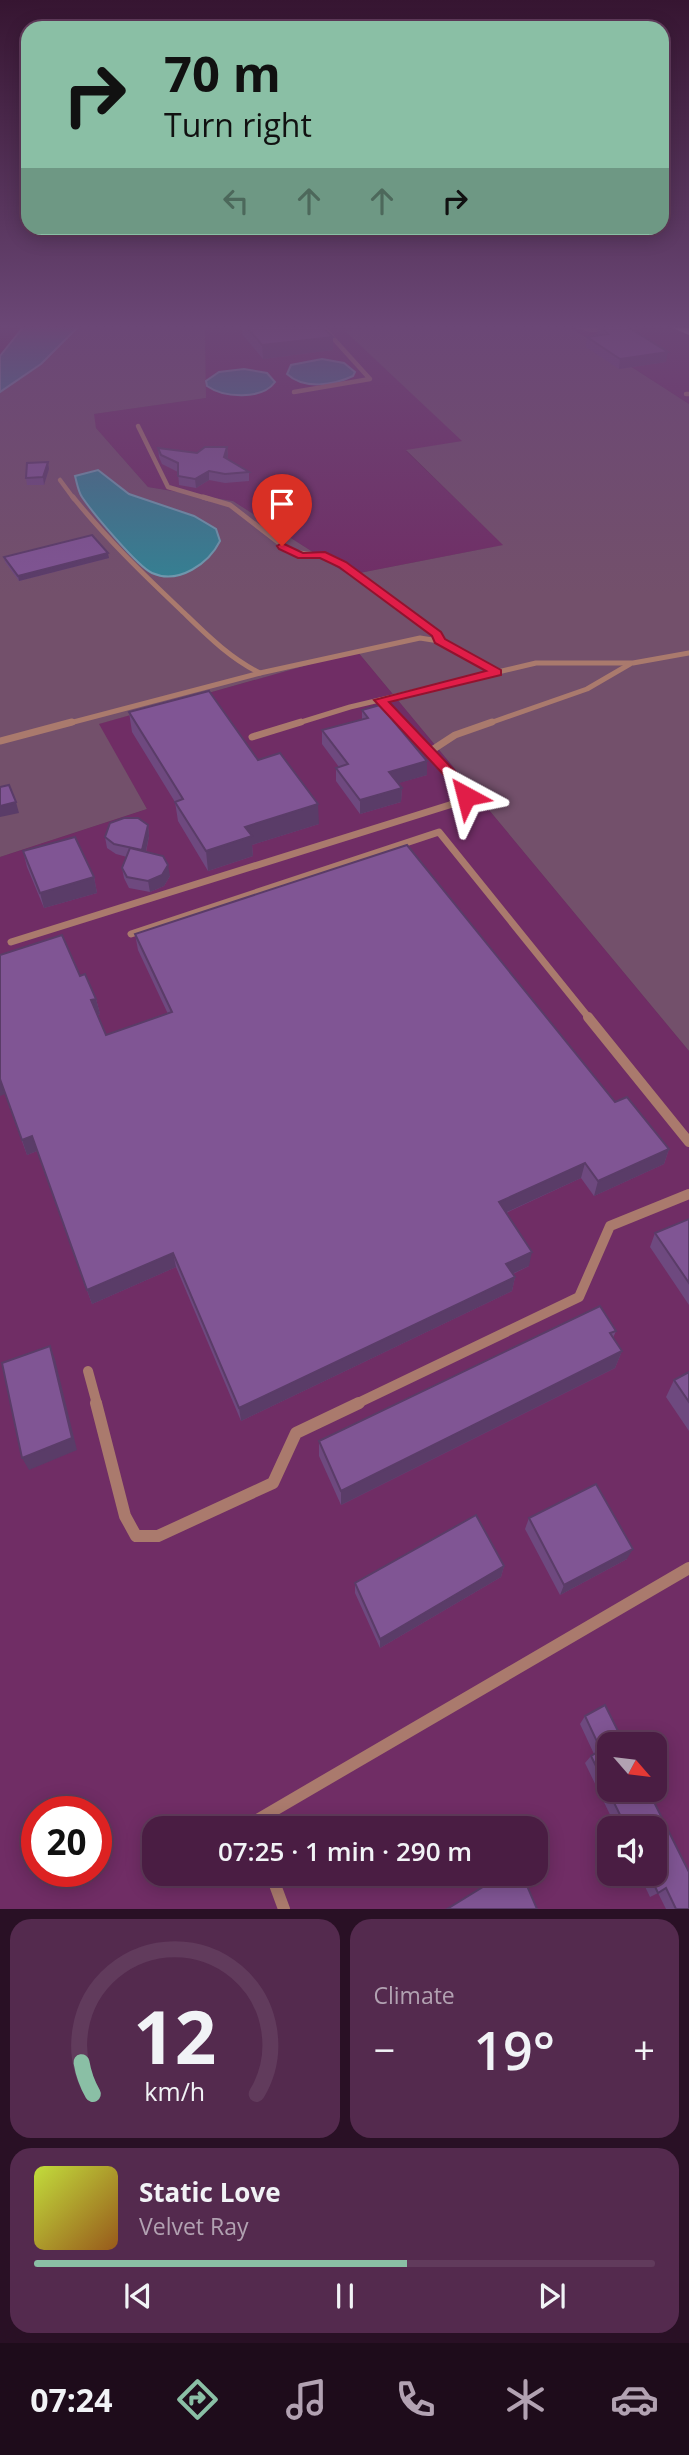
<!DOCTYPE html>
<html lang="en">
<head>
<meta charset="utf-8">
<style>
  body { margin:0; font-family:"Open Sans",sans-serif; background:#542a4e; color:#f1f3f6; height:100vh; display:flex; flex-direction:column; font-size:26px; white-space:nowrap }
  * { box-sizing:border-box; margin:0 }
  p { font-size:23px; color:#b2a2b2 }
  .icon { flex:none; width:38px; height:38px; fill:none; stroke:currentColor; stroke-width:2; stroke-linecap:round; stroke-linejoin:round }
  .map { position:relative; height:1909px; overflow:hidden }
  .panel { display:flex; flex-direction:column; gap:10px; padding:10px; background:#291025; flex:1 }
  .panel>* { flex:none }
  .guide { position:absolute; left:21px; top:21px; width:648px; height:214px; border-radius:21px; box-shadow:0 4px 18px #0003,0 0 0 2px #613b5c; background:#8abfa5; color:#111; overflow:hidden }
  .needle { width:46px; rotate:118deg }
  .controls { position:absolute; left:597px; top:1732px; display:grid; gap:14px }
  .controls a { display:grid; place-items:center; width:70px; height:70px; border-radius:14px; background:#4a1d43; box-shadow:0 4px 18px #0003,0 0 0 2px #613b5c; font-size:35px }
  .speed { position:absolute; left:21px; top:1796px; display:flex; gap:14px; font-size:35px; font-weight:700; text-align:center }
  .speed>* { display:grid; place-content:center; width:91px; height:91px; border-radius:50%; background:#4a1d43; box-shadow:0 4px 18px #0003,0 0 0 2px #613b5c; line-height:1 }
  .speed .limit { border:10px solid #d22; background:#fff; color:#111 }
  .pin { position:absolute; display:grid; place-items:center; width:60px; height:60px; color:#fff; margin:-72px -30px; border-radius:50% 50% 50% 0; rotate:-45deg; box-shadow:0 0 7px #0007 }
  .pin .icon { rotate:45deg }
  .me { position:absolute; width:77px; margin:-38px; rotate:322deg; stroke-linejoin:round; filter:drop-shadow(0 0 5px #0008) }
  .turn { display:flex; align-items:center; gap:24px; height:147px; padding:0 28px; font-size:32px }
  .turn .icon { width:91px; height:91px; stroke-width:2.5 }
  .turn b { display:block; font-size:49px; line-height:60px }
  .lanes { display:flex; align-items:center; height:66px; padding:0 28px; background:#0003; justify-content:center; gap:35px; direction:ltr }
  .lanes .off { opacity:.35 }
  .big { font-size:52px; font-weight:600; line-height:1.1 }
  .panel .card { flex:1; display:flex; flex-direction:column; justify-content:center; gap:10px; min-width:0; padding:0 24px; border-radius:21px; background:#542a4e }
  .panel .dial { align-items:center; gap:0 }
  .dial svg { height:182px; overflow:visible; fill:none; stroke:#613b5c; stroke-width:7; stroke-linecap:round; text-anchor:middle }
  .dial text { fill:#f1f3f6; stroke:none }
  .song { display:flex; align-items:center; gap:21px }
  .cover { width:84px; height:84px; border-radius:10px; background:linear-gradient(135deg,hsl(70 70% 55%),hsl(30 70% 35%)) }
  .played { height:7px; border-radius:4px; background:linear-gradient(90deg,#8abfa5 60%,#613b5c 60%) }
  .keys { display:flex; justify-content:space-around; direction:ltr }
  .heat { display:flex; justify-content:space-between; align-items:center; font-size:38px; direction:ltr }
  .panel .tiles { flex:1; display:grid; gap:10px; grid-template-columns:1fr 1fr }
  .card:last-child { grid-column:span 2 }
  .trip { position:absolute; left:142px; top:1816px; width:406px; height:70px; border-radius:21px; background:#4a1d43; box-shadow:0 4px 18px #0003,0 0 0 2px #613b5c; font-weight:600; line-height:70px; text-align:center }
  .tabs { display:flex; height:112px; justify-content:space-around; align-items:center; background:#1e0c1b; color:#b2a2b2 }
  .tabs .icon { width:49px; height:49px }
  .tabs .current { color:#8abfa5 }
  .tabs b { font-size:32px; color:#f1f3f6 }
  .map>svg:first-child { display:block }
  .built { fill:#702d65; fill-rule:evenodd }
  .green { fill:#73506b }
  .water { fill:#328394; stroke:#6f9db1; stroke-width:2 }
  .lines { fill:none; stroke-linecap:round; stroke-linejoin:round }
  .lane-far4 { stroke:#aa7a6d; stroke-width:4.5 }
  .lane-far3 { stroke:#aa7a6d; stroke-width:5 }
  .lane-far2 { stroke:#aa7a6d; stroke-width:7 }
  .lane-far1 { stroke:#aa7a6d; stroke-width:10 }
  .lane { stroke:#aa7a6d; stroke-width:12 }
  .highway { fill:#f7dfd8; fill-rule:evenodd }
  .wall { fill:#6e497f }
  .shaded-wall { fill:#5a3c68 }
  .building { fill:#805594; stroke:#5a3c68; stroke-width:2 }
  .route { fill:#e11d48; stroke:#92132f; stroke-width:2 }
</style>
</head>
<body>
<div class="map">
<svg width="689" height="1909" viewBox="0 0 689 1909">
  <rect width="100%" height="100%" fill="#632759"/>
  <g class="built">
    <path d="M205 326H384L346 331 463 441 406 451 504 545 349 575 233 501 148 487 96 428 93 414 206 398Z"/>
    <path d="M569 326H689V404Z"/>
    <path d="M357 651 689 1051V1909H0V857L147 809 98 724ZM609 1745H654V1790H609ZM37 1811H96V1871H37ZM154 1829H536V1874H154ZM609 1829H654V1874H609Z"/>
  </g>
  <path class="green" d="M79 326H205L206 398 94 414 96 428 148 487 233 501 349 575 503 545 406 450 462 441 345 331 384 326H568L689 404V1051L357 651 99 724 147 809 0 857V392L41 364Z"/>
  <g class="water">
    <path d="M24 326H79L41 364 0 392V356Z"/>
    <path d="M322 359 344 363 355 372 353 376C334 385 304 390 287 374L291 365Z"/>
    <path d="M244 369 267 373 275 382C262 400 224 398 207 386L206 381 219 372Z"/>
    <path d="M98 470 129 494 194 516 216 529 220 541C209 563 179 585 152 573 137 566 92 512 82 497 78 491 77 483 75 476Z"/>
  </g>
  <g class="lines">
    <g class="lane-far4">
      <path d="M577 326 592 330 639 326"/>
      <path d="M294 392 370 379 322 326"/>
      <path d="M686 394H689"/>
      <path d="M138 426 168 487 209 499"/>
      <path d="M60 480 74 499"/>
    </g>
    <g class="lane-far3">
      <path d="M73 497C106 538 143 574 181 610 205 633 229 658 260 673"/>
      <path d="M203 497 230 505 291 552 324 556 342 564 437 635 439 641"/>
      <path d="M380 700 402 724"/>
      <path d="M66 724 260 673 420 638 439 641 496 672"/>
      <path d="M295 724 350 707 536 663H633L689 653"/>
      <path d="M487 724 587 689 630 664"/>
    </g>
    <g class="lane-far2">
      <path d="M252 737 301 722"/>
      <path d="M0 741 72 722"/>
      <path d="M429 752 455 735 492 722"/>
      <path d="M131 934 439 832 589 1018"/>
      <path d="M11 942 459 802 465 796 463 788 401 722"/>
    </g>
    <g class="lane-far1">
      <path d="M588 1017 689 1142"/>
      <path d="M88 1371 97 1404"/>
      <path d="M356 1404 579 1297 610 1226 689 1194"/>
    </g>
    <g class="lane">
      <path d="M96 1403 125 1516 136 1536H158L273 1483 296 1433 359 1403"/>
      <path d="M254 1829 252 1823 689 1568"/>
      <path d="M271 1874 284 1909"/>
    </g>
    <path class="highway" d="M671 326 689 328V335L673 328Z"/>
  </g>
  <g class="wall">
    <path d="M215 326H246L333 350 263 359 242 334V329L215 328Z"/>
    <path d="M598 326H626L666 362 619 369 586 347 587 337 598 336 597 334Z"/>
    <path d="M227 447 228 456 227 459 249 472V481L225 483 209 480 196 488 179 485 178 472 162 464 159 457 158 448 197 453Z"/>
    <path d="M48 462 49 469 44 485H27L26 478Z"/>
    <path d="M4 557 109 558 19 581 5 562Z"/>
    <path d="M362 710 427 761V775L398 783 402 788 401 802 360 814 336 781V768L339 767 322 744V730L362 719Z"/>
    <path d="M129 712 258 760 319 824 252 845 253 856 208 871 178 821 175 802 132 732Z"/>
    <path d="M148 825 149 836 146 852 170 876 164 886 150 892 129 888 124 878 122 868 127 857 116 854 107 848 105 837Z"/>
    <path d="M23 851 94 877 97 893 44 908 27 867Z"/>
    <path d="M135 934 615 1102 669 1149 664 1164 594 1196 581 1178 506 1213 529 1266 513 1274 515 1277 512 1291 241 1421 176 1267 92 1304 37 1151 27 1155 5 1094 80 976 96 999 100 1014 98 1015 106 1035 168 1014 138 950Z"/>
    <path d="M689 1219V1305L650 1247 655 1233Z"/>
    <path d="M616 1331 613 1338 622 1351 615 1368 341 1505 319 1456V1441Z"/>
    <path d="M689 1372V1431L666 1397 674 1380Z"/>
    <path d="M529 1518 627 1559 560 1595 525 1529Z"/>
    <path d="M504 1566 501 1577 380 1648 355 1593V1583Z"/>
    <path d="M605 1705 625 1745H609V1790H648L689 1872V1909H666L658 1893 650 1897 639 1874H654V1829H617L585 1763 591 1756 594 1754 580 1724 585 1716Z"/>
  </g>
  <g class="shaded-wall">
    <path d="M333 337V350L263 359 262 345Z"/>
    <path d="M668 352 666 362 619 369 620 359Z"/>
    <path d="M227 447 228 456 225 466 224 457Z"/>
    <path d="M48 462 49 469 44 485 43 477Z"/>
    <path d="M209 471V480L196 488 195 479Z"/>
    <path d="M108 553 109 558 19 581 18 576Z"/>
    <path d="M427 761V775L389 786V772Z"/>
    <path d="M402 788 401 802 360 814V800Z"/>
    <path d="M16 802 19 813 0 817V806Z"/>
    <path d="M318 804 319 824 252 845 253 856 208 871 206 851 245 827Z"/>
    <path d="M148 825 149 836 144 860 142 850Z"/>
    <path d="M168 865 170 876 164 886 150 892 148 881Z"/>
    <path d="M94 877 97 893 44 908 40 893Z"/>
    <path d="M96 999 100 1014 95 1016 91 1000Z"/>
    <path d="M0 1079 5 1094 0 1096Z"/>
    <path d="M32 1136 37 1151 27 1155 22 1140Z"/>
    <path d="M669 1149 664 1164 594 1196 598 1181Z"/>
    <path d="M585 1163 581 1178 496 1217 499 1202Z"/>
    <path d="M532 1252 529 1266 503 1278 506 1264Z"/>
    <path d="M173 1253 176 1267 92 1304 87 1290Z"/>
    <path d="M515 1277 512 1291 241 1421 239 1408Z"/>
    <path d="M50 1346 55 1359 77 1450 29 1470 22 1458Z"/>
    <path d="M622 1351 615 1368 341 1505V1491Z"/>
    <path d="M633 1549 627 1559 560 1595 564 1585Z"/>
    <path d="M504 1566 501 1577 380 1648V1639Z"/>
  </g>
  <g class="building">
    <path d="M246 326H321L333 337 262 345Z"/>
    <path d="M600 326H626L668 352 620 359 587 337 608 334Z"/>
    <path d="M205 447H227L224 457 249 472 225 474 209 471 195 479 178 476V463L161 455 158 448 197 453Z"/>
    <path d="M48 462 43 477 26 478 27 463Z"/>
    <path d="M92 535 108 553 18 576 4 557Z"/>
    <path d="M209 691 258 760 280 753 318 804 245 827 252 836 206 851 175 802 183 799 129 712Z"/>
    <path d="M380 705 427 761 389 772 402 788 360 800 336 768 348 764 322 730 368 718 362 710Z"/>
    <path d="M9 785 16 802 0 806V787Z"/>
    <path d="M124 818H138L148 825 142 850 114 844 105 837 110 823Z"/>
    <path d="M75 837 94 877 40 893 23 851Z"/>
    <path d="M407 845 615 1102 627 1097 669 1149 598 1181 585 1163 499 1202 532 1252 506 1264 515 1277 239 1408 173 1253 87 1290 32 1136 22 1140 0 1079V955L62 935 80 976 85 974 96 999 91 1000 106 1035 172 1012 135 934Z"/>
    <path d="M130 848 163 856 168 865 162 875 148 881 127 877 122 868Z"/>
    <path d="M689 1219V1283L655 1233Z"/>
    <path d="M600 1306 616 1331 610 1333 622 1351 341 1491 319 1441Z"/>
    <path d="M50 1346 72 1438 22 1458 2 1363Z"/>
    <path d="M689 1372V1402L674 1380Z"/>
    <path d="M596 1484 633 1549 564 1585 529 1518Z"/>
    <path d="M476 1515 504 1566 380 1639 355 1583Z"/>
    <path d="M605 1705 625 1745H609V1790H648L689 1872V1909H676L666 1888 658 1893 649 1874H654V1829H627L591 1756 601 1750 585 1716Z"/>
    <path d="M504 1874H522L537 1909H447Z"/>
  </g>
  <linearGradient id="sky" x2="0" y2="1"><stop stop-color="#361531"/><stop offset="0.55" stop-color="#6b4776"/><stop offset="1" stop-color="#6b4776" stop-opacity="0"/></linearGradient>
  <rect width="689" height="594" fill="url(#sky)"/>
  <path class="route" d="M282 543 303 553 325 552 346 562 441 632 445 639 501 670V675L389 702 468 785 472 796 470 799H461L457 789 374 700 486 671 435 643 432 636 339 567 320 558H298L279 549 277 546Z"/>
</svg>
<div class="controls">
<a><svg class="needle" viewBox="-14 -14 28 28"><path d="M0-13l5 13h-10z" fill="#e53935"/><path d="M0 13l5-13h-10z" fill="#b2a2b2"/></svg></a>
<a><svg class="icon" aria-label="sound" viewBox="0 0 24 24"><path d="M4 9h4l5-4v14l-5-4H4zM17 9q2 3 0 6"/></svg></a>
</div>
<div class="speed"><div class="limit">20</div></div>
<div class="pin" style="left:282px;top:546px;background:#d93025"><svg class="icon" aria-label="arrive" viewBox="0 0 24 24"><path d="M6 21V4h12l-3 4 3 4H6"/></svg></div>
<svg class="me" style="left:466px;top:796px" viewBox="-20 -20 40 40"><path d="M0-17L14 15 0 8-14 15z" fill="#e11d48" stroke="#fff" stroke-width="4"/></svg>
<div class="trip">07:25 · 1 min · 290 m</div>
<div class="guide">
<div class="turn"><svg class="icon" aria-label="right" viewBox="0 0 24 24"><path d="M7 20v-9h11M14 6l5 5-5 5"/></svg><div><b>70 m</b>Turn right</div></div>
<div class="lanes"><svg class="icon off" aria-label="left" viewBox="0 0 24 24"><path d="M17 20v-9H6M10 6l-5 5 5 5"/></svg><svg class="icon off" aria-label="ahead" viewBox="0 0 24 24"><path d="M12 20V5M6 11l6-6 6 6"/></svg><svg class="icon off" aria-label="ahead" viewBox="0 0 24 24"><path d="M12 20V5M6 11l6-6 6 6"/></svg><svg class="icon" aria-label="right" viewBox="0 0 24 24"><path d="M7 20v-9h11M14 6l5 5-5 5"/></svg></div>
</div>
</div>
<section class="panel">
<div class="tiles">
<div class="card dial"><svg viewBox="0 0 100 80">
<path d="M14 69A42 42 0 1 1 86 69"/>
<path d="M14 69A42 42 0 0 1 9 55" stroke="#8abfa5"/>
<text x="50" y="56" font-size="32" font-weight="700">12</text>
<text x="50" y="72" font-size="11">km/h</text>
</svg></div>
<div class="card"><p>Climate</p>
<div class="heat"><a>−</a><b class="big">19°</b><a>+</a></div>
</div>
<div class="card">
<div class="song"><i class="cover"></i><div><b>Static Love</b><p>Velvet Ray</p></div></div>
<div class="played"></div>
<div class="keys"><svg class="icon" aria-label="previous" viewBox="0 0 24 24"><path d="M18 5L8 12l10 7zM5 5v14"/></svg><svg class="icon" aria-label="pause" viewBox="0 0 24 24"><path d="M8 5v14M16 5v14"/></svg><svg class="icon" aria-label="next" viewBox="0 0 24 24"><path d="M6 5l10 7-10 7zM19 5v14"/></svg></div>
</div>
</div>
</section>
<nav class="tabs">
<b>07:24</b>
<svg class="icon current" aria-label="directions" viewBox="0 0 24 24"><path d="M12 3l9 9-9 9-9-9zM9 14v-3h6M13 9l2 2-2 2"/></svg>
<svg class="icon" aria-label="music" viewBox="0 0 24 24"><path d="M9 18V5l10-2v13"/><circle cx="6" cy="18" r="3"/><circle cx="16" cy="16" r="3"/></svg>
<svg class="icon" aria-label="phone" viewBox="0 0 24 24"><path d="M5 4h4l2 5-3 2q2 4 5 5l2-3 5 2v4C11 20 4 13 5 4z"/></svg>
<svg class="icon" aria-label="climate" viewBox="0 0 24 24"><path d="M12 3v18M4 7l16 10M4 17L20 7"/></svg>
<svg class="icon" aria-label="car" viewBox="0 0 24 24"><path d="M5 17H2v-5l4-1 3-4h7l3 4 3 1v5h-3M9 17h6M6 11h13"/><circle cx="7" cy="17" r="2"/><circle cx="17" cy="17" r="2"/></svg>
</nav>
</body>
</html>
